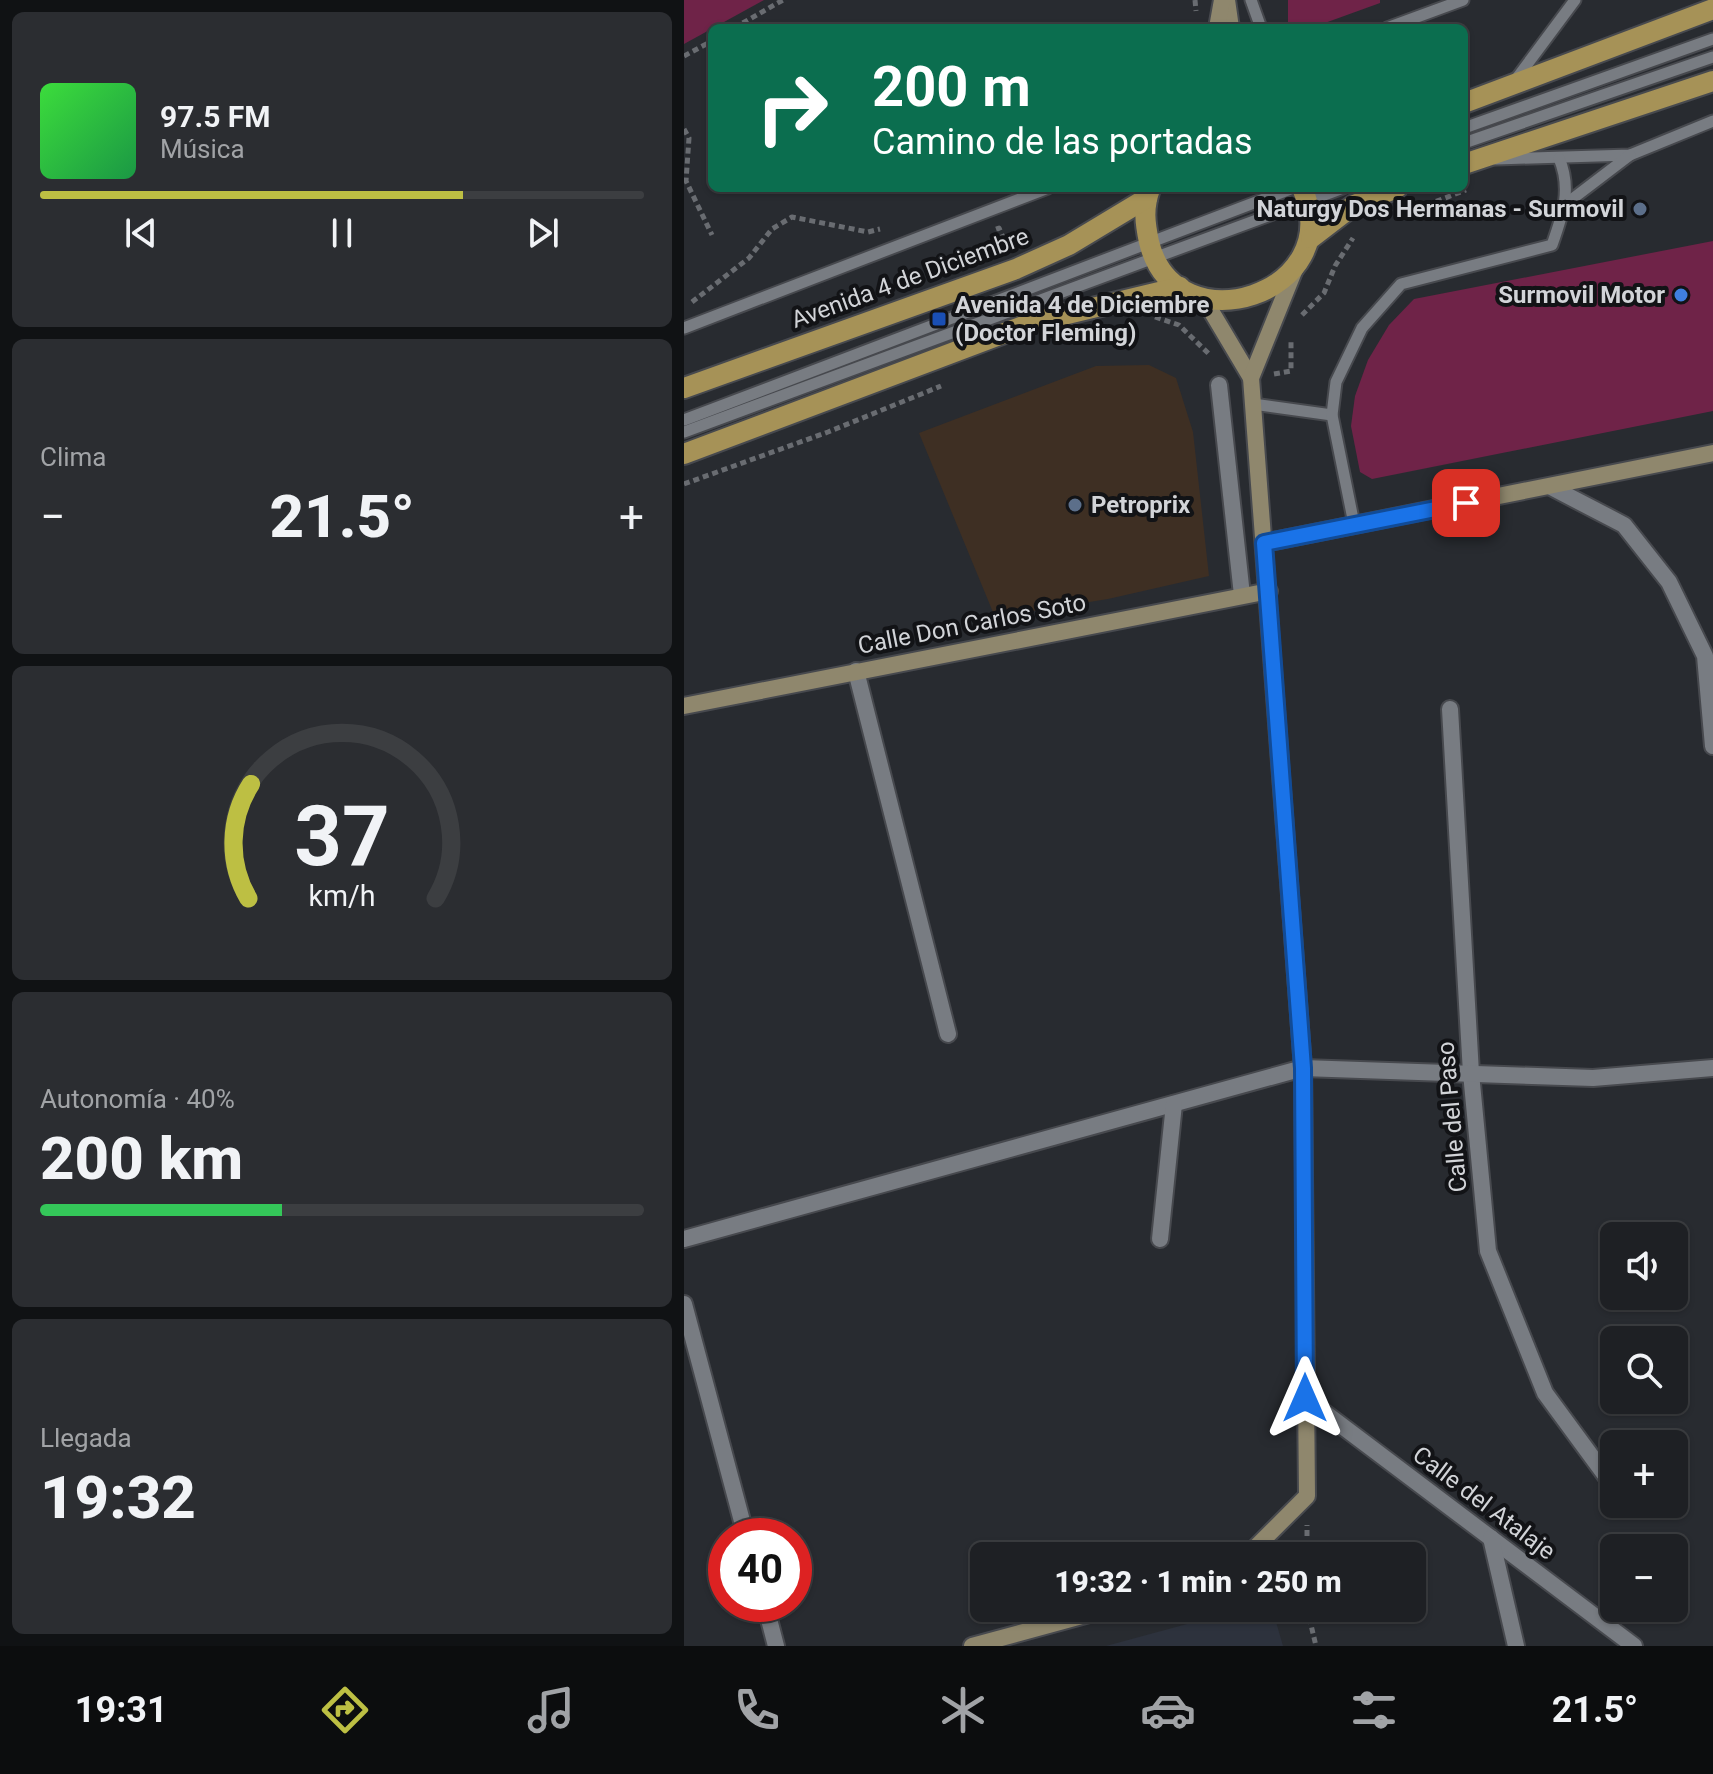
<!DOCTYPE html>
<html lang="es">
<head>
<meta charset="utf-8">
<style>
  body { margin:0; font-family:Roboto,sans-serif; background:#2b2d31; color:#f1f3f6; height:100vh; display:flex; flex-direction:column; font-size:30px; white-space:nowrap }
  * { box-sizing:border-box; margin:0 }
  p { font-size:26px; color:#a1a3a6 }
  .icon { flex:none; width:44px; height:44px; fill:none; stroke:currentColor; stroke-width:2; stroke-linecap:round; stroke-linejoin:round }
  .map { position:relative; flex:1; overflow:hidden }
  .sheet { display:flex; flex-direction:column; gap:12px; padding:12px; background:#101214; width:684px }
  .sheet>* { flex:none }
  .guide { position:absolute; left:24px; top:24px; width:760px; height:168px; border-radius:12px; box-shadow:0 2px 6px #0004,0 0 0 2px #3c3e41; background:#0b6e4f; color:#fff; overflow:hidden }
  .buttons { position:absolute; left:916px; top:1222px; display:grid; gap:16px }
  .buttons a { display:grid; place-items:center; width:88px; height:88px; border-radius:12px; background:#1e2024; box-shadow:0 2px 6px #0004,0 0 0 2px #3c3e41; font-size:40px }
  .speed { position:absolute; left:24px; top:1518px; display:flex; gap:16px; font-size:40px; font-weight:700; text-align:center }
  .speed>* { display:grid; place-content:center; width:104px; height:104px; border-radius:50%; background:#1e2024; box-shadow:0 2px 6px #0004,0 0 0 2px #3c3e41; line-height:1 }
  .speed .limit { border:12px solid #d22; background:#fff; color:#111 }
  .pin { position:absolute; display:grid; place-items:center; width:68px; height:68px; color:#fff; margin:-34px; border-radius:16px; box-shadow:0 4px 12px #0006 }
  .me { position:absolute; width:88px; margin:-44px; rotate:0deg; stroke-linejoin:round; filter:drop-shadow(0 0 6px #0008) }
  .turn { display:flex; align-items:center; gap:28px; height:168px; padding:0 32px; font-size:36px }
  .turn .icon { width:104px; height:104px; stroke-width:2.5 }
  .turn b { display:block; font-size:56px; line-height:68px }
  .big { font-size:60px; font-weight:800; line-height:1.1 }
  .sheet .card { flex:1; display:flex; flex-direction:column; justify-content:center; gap:12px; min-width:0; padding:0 28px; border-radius:12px; background:#2b2d31 }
  .sheet .dial { align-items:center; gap:0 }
  .dial svg { height:208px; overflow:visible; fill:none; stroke:#3c3e41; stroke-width:7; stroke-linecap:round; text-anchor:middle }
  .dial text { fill:#f1f3f6; stroke:none }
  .song { display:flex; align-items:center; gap:24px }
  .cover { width:96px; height:96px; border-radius:12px; background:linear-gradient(135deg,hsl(120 70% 55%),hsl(140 70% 35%)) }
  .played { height:8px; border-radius:4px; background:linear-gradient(90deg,#bdbf43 70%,#3c3e41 70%) }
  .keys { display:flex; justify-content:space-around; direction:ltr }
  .heat { display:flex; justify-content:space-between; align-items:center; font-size:44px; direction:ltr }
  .charge { height:12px; border-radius:6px; background:linear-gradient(90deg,#34c759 40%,#3c3e41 0) }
  .trip { position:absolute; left:286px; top:1542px; width:456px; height:80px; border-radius:12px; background:#1e2024; box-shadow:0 2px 6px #0004,0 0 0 2px #3c3e41; font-weight:800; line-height:80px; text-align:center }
  .tabs { display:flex; height:128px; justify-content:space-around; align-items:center; background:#0c0d0e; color:#a1a3a6 }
  .tabs .icon { width:56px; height:56px }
  .tabs .active { color:#bdbf43 }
  .tabs b { font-size:36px; color:#f1f3f6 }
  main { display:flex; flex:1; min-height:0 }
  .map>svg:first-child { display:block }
  .commercial { fill:#3e2f23 }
  .built { fill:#2d323d }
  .building { fill:#6f2348 }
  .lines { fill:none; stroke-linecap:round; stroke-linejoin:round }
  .lane-casing { stroke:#47494e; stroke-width:15 }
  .street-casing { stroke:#47494e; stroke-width:20 }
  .secondary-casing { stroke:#47494e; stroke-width:20 }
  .primary-casing { stroke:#47494e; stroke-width:24 }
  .path { stroke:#696c71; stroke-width:5; stroke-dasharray:6 4; stroke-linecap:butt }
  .lane { stroke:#787c82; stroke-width:11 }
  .street { stroke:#787c82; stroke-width:16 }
  .secondary { stroke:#8f876d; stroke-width:16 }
  .primary { stroke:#a69257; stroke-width:20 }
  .route-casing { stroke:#114b97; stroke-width:20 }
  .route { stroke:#1a73e8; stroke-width:14 }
  .service-dot { fill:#5c6f8a; stroke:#121316; stroke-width:3 }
  .shop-dot { fill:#3f7fe0; stroke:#121316; stroke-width:3 }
  .transit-dot { fill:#1a4fb4; stroke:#121316; stroke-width:3 }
  .labels { text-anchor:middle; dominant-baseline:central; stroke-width:8; stroke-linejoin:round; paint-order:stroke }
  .poi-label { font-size:24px; font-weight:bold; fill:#d2d4d8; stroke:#121316; text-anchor:end }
  .street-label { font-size:24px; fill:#d2d4d8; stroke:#121316 }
</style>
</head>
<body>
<main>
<section class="sheet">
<div class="card">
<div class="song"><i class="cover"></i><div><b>97.5 FM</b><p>Música</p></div></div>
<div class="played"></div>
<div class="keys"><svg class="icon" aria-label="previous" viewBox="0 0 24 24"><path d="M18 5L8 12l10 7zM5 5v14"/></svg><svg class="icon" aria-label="pause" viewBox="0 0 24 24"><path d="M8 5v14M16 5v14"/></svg><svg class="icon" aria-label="next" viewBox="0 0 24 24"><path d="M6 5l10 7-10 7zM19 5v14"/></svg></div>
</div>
<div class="card"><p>Clima</p>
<div class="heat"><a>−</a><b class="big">21.5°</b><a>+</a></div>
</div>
<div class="card dial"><svg viewBox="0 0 100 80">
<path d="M14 69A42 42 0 1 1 86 69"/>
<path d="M14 69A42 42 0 0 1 15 25" stroke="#bdbf43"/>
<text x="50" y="56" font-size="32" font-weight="700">37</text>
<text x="50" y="72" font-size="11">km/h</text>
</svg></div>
<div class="card"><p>Autonomía · 40%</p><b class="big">200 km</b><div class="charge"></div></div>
<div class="card"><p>Llegada</p><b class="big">19:32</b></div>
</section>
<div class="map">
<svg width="1029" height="1646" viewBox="0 0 1029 1646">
  <rect width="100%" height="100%" fill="#282b30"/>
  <path class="commercial" d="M465 365 492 378 509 432 525 576 424 599 311 617 235 433 412 366Z"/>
  <path class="built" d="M562 1608H588L599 1646H422Z"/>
  <g class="building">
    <path d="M0 0H80L0 44Z"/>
    <path d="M604 0H696V3L627 28H604Z"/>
    <path d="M1029 241V411L688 479 676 472 667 426 671 396 684 360 705 325 730 299Z"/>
  </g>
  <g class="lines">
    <defs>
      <g id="lane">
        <path d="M567 0 577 28"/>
        <path d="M703 28 779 0"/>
        <path d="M830 82 891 0"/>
        <path d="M780 128 1029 39"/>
        <path d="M780 143 1029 57"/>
        <path d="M812 159 946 155 1029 121"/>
        <path d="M883 203 946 155"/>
        <path d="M0 328 364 188"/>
        <path d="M569 404 648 415"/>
        <path d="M0 420 609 188"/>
        <path d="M0 432 659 188"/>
        <path d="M670 524 648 415 652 382 678 328 717 284 868 245C879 214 888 189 875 158"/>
      </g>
      <g id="street">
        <path d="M535 385 558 595"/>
        <path d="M867 487 940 525 985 582 1021 656 1029 746"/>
        <path d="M172 671 264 1034"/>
        <path d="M766 709 787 1073 804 1251 861 1393 930 1487"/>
        <path d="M0 1239 619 1068 909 1078 1029 1068"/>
        <path d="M476 1239 490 1104"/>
        <path d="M0 1304 62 1536"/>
        <path d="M621 1398 950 1646"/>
        <path d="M807 1538 832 1646"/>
        <path d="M81 1604 92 1646"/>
      </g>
      <g id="secondary">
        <path d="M543 0 547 28"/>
        <path d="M533 28 538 0"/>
        <path d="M520 299 567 378 619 1068 623 1496 563 1556"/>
        <path d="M567 378 611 269"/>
        <path d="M580 543 1029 453"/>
        <path d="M0 706 585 591"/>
        <path d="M288 1646 427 1608"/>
      </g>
      <g id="primary">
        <path d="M780 103 1029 9"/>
        <path d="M780 164 1029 81"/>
        <path d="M466 189C459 208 461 223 465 242 491 350 666 293 618 188"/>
        <path d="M627 238 670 205 713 188"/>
        <path d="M0 388 332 269 385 245 463 198"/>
        <path d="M0 454 350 322 496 287"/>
      </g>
    </defs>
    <use href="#lane" class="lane-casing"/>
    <use href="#street" class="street-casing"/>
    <use href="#secondary" class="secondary-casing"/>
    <use href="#primary" class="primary-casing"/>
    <g class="path">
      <path d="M511 0 512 11"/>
      <path d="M50 28 99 0"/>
      <path d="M0 56 28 41"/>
      <path d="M0 129 5 138 2 181 28 235"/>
      <path d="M724 212 782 190"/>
      <path d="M312 229 315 228 324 249"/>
      <path d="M8 302 65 258 88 229 108 217 184 232 196 229"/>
      <path d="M618 315 640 293 651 266 669 238"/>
      <path d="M471 317 495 325 525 354"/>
      <path d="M590 374 607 371V341"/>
      <path d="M0 484 144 432 257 386"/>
      <path d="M623 1556V1525"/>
      <path d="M623 1608 632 1646"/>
    </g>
    <use href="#lane" class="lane"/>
    <use href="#street" class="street"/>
    <use href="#secondary" class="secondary"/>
    <use href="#primary" class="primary"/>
  </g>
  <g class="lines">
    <defs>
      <path id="route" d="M621 1398 619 1068 580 543 782 503"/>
    </defs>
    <use href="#route" class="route-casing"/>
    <use href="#route" class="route"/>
  </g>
  <g class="service-dot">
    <circle cx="956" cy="209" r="8"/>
    <circle cx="391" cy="505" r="8"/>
  </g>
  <circle class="shop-dot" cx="997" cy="295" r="8"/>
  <rect class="transit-dot" x="247" y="311" width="16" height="16" rx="4"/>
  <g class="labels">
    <g class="poi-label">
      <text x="940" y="209">Naturgy Dos Hermanas - Surmovil</text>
      <text x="981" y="295">Surmovil Motor</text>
      <text x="271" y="305" text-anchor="start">Avenida 4 de Diciembre<tspan x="271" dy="28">(Doctor Fleming)</tspan></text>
      <text x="407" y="505" text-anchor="start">Petroprix</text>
    </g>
    <g class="street-label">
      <text transform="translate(226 278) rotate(-20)">Avenida 4 de Diciembre</text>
      <text transform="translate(288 624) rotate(-11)">Calle Don Carlos Soto</text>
      <text transform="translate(768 1117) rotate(-95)">Calle del Paso</text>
      <text transform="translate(800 1503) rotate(37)">Calle del Atalaje</text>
    </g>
  </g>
</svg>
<div class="buttons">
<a><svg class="icon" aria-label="sound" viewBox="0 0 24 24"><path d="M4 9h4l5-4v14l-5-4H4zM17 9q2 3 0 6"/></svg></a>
<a><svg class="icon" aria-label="search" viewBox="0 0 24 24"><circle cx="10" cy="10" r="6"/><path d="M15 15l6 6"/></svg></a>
<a>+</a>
<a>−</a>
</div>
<div class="speed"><div class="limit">40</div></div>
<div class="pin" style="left:782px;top:503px;background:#d93025"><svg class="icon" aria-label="arrive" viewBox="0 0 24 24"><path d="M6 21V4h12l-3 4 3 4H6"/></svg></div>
<svg class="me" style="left:621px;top:1398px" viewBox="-20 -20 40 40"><path d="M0-17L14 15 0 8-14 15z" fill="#1a73e8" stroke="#fff" stroke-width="4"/></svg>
<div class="trip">19:32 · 1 min · 250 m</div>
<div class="guide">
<div class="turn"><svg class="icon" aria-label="right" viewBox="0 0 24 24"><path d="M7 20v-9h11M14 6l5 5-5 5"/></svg><div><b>200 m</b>Camino de las portadas</div></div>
</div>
</div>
</main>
<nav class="tabs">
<b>19:31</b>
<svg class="icon active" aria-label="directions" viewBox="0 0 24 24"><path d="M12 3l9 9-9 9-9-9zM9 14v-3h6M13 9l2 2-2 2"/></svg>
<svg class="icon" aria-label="music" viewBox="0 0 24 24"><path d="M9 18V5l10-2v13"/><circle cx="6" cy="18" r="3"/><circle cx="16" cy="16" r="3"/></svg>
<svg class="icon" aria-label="phone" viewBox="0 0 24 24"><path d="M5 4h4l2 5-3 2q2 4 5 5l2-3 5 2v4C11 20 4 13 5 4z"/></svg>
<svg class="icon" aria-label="climate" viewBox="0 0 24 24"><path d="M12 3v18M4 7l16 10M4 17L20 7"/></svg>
<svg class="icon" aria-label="car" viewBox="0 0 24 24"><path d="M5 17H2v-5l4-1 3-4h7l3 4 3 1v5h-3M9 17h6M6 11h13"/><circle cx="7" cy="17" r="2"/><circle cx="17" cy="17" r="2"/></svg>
<svg class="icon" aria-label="filters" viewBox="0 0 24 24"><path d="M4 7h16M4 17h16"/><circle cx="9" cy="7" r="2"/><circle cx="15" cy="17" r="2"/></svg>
<b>21.5°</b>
</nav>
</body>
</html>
